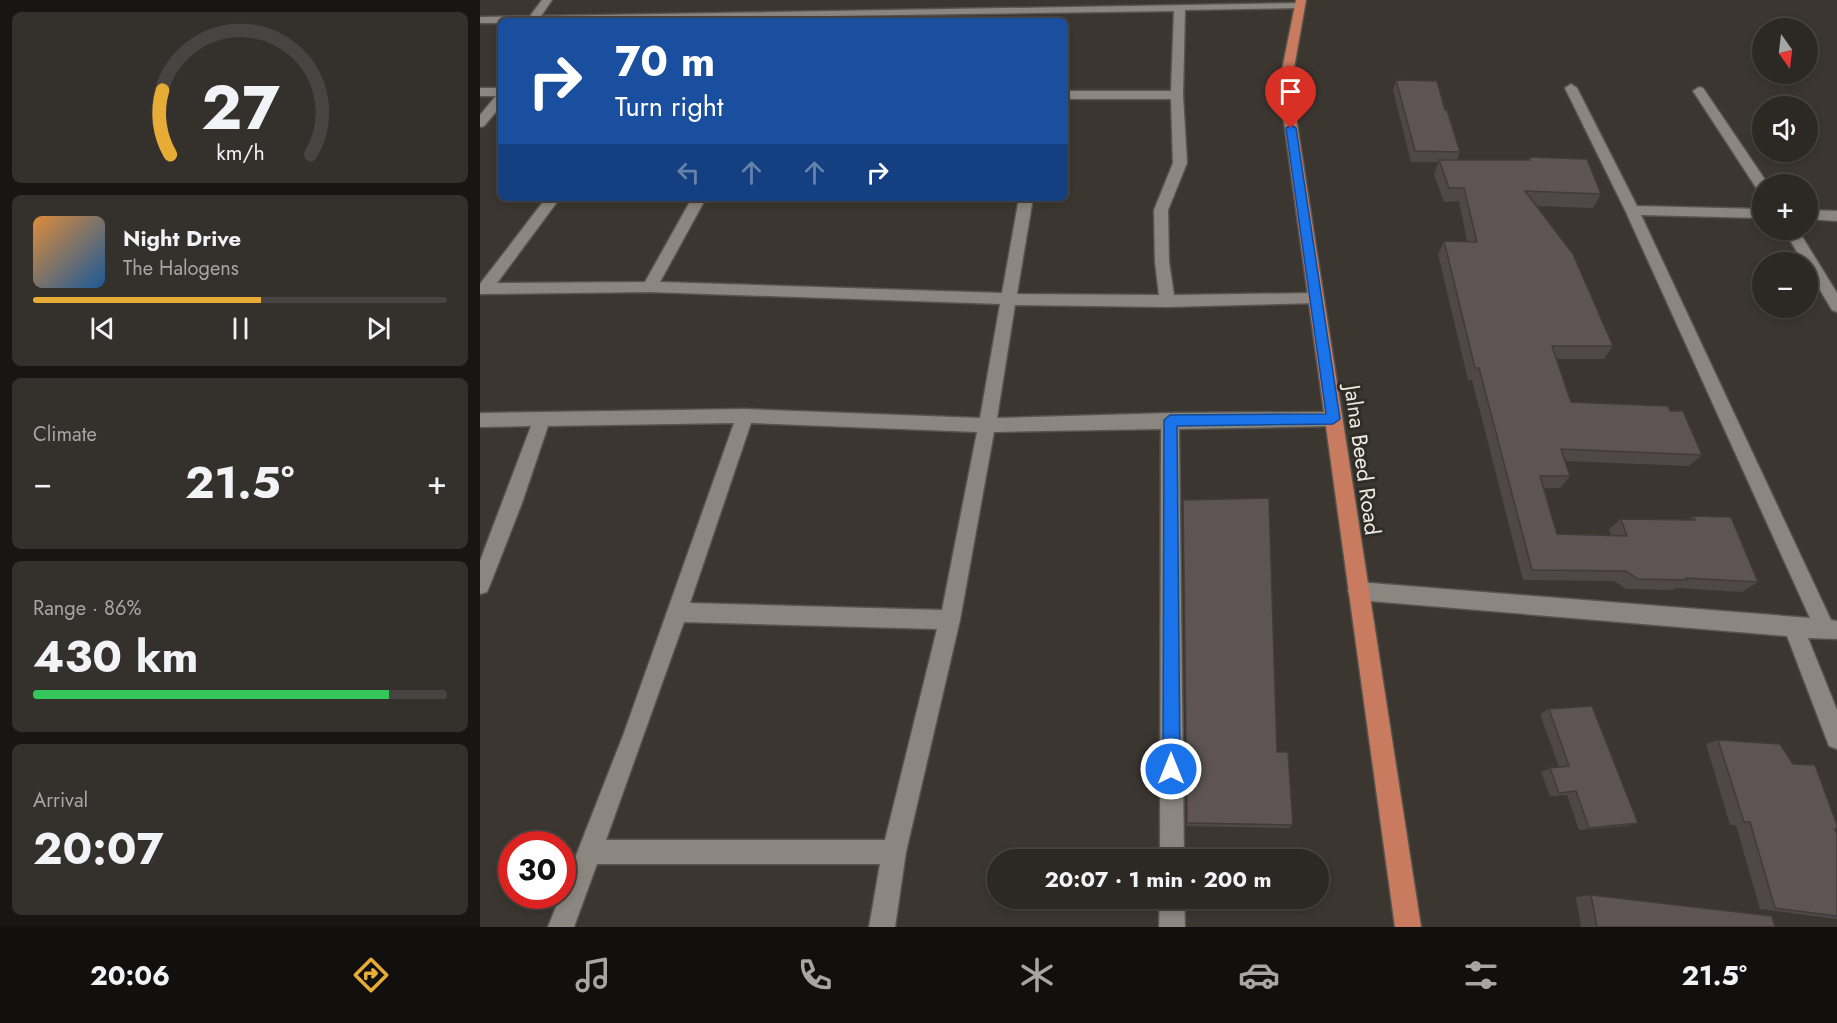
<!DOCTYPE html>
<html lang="en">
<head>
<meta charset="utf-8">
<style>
  body { margin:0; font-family:Jost,sans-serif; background:#34302c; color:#f1f3f6; height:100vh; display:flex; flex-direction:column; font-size:22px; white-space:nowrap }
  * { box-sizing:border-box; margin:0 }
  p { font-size:20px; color:#a6a6a6 }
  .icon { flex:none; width:33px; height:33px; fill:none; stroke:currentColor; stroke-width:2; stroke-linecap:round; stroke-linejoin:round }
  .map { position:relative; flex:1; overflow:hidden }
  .details { display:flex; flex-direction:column; gap:12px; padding:12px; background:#181614; width:480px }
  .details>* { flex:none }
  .hud { position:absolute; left:18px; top:18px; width:570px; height:183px; border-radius:9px; box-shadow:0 3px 9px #0003,0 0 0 2px #484441; background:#1a4fa0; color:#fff; overflow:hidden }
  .needle { width:39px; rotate:166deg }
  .controls { position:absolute; left:1272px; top:18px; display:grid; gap:12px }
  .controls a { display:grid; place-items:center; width:66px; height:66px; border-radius:50%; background:#2c2824; box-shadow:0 3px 9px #0003,0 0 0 2px #484441; font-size:30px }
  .speed { position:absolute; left:18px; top:831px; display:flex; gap:12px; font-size:30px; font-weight:700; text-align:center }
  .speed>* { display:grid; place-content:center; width:78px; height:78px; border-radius:50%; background:#2c2824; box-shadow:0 3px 9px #0003,0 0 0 2px #484441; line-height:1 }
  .speed .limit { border:9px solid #d22; background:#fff; color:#111 }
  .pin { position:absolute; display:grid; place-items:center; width:51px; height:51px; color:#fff; margin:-62px -26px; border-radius:50% 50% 50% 0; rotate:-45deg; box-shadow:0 0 6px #0007 }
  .pin .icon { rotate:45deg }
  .me { position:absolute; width:66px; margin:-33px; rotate:0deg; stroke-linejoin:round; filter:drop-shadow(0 0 4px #0008) }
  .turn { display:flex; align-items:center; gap:21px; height:126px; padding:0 18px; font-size:27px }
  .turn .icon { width:78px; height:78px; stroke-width:2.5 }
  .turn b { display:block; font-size:42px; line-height:51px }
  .lanes { display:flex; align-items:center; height:57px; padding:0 18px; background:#0003; justify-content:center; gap:30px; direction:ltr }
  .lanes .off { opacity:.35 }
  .big { font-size:45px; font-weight:700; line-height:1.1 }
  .details .tile { flex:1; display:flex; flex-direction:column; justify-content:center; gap:9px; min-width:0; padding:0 21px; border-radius:9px; background:#34302c }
  .details .dial { align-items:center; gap:0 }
  .dial svg { height:156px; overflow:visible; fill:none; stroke:#484441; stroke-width:7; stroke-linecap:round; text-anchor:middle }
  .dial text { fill:#f1f3f6; stroke:none }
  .song { display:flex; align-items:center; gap:18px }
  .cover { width:72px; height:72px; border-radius:9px; background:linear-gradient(135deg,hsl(30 70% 55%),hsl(210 70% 35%)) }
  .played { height:6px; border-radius:3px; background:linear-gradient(90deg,#e7ac36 55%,#484441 55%) }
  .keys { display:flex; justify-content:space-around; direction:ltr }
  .heat { display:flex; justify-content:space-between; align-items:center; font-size:33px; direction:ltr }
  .charge { height:9px; border-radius:4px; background:linear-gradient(90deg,#34c759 86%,#484441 0) }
  .trip { position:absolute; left:507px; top:849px; width:342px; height:60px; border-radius:30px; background:#2c2824; box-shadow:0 3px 9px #0003,0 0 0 2px #484441; font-weight:700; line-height:60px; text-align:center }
  .dock { display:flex; height:96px; justify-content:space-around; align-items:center; background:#12100e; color:#a6a6a6 }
  .dock .icon { width:42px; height:42px }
  .dock .on { color:#e7ac36 }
  .dock b { font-size:27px; color:#f1f3f6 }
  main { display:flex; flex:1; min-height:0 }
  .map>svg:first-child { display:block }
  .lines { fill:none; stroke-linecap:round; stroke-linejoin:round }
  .minor-casing { stroke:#57534e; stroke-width:3 }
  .primary-casing { stroke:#57534e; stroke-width:3 }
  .minor { fill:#8b867f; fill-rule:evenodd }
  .primary { fill:#c97b60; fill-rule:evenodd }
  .wall { fill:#504847 }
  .building { fill:#5d5453; stroke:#413b3a; stroke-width:1.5 }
  .route { fill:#1a73e8; stroke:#114b97; stroke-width:1.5 }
  .labels { text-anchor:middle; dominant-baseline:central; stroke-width:6; stroke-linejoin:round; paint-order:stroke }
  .street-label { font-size:22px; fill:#eeebe7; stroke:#302c26 }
</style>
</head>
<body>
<main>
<section class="details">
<div class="tile dial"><svg viewBox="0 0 100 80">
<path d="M14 69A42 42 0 1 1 86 69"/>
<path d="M14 69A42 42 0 0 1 10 36" stroke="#e7ac36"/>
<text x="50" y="56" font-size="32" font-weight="700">27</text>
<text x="50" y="72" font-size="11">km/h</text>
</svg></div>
<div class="tile">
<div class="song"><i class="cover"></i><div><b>Night Drive</b><p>The Halogens</p></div></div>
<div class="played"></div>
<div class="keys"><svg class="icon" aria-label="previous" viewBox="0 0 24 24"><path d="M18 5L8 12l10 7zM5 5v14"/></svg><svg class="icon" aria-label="pause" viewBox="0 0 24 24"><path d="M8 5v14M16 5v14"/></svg><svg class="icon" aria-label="next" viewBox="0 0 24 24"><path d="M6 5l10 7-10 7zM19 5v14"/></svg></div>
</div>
<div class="tile"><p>Climate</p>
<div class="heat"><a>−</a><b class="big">21.5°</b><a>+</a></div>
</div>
<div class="tile"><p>Range · 86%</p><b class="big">430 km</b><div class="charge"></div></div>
<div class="tile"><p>Arrival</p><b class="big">20:07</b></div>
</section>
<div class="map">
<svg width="1357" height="927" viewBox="0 0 1357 927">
  <rect width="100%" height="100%" fill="#3b3630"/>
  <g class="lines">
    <defs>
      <g id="minor">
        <path d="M62 0H72L61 16 824 3V7L820 8 705 10 703 95 707 163 688 210 689 262 694 295 836 293 841 295 844 299 841 303 687 307 535 305 517 418 690 413 853 412 859 414 862 419 859 424 853 426 699 429 704 860H680L681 429 514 432 480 620 426 852 415 927H389L400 864H117L94 927H68L144 733 254 423 68 426 42 503 10 585 7 592 0 594V561L51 426 0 427V413L265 409 500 418 520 304 170 292 0 294V284L66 198H80L17 283 165 282 212 198H226L180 282 522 293 539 198H553L537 294 679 295 675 262 674 210 693 163 691 99H585V91H691L694 11 21 21V23H0V17L50 16ZM271 423 497 432 462 610 210 603ZM204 622 457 629 405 840H126Z"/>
        <path d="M1091 84 1097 88 1157 206 1282 209V218L1161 215 1351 620 1357 621V639L1328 638 1357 710V749L1349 746 1307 636 878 600 871 598 868 591 871 584 878 582 1330 618 1145 210 1085 88Z"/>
        <path d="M1219 87 1223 88 1288 184H1282V190L1277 189 1213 91Z"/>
        <path d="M0 88H21V106L4 126 0 127V115L16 96H0Z"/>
        <path d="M1328 210 1357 211V221L1328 219Z"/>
        <path d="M1304 230H1318L1357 293V312L1352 310 1328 270V262H1323Z"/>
        <path d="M680 898H704L705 927H679Z"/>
      </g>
      <path id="primary" d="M816 0H826L811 85 941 927H915L799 85Z"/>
    </defs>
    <use href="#minor" class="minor-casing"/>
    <use href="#primary" class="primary-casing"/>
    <use href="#minor" class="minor"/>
    <use href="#primary" class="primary"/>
  </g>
  <g class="wall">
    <path d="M916 80 965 110 980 152 977 160H1048L1049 157 1121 194 1113 208 1056 206 1133 346 1124 359H1076L1091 402 1190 411 1222 455 1209 466 1085 461 1090 476 1080 488H1064L1077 534 1131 535 1129 529 1141 519 1209 520 1213 516 1278 582 1262 592 1196 588 1193 590 1146 589 1134 581 1043 580 992 380H988L958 254 964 241H987L979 201 964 202 954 174 959 162H931L913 90Z"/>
    <path d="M703 500 797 752 813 825 809 828 706 826Z"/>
    <path d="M1069 709 1158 823 1147 826 1099 830 1087 795 1070 796 1061 772 1070 768 1079 767 1060 714Z"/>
    <path d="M1238 740 1357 830H1356L1357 834V919L1280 909 1256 825H1250L1226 744Z"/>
    <path d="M1111 895 1295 927H1101L1096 897Z"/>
  </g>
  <g class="building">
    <path d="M916 80 957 81 965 110H967L980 152 935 151Z"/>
    <path d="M1049 157 1107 159 1121 194 1045 191 1093 254 1133 346H1072L1091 402 1188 406 1190 411H1203L1222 455 1081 449 1090 476H1060L1077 534 1147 536 1141 519 1215 520 1213 516 1251 517 1278 582 1206 578 1207 580 1158 579 1146 571 1052 570 999 368H995L964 241 997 242 984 188H969L959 160H1050Z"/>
    <path d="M789 498 797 752H808L813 825 707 823 703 500Z"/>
    <path d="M1112 706 1158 823 1109 828 1096 791 1079 793 1070 768 1089 766 1069 709Z"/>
    <path d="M1238 740 1300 744 1313 764 1335 765 1357 825V829H1355L1357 834V916L1295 908 1270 822H1264Z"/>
    <path d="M1111 895 1292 916 1295 927H1117Z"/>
  </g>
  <path class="route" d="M811 125 816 128 860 419 853 424 697 426 700 769 697 775 691 778 685 775 683 769 684 420 690 415 846 414 806 128Z"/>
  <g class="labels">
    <g class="street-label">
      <text transform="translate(883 460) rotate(82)">Jalna Beed Road</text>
    </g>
  </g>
</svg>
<div class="controls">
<a><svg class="needle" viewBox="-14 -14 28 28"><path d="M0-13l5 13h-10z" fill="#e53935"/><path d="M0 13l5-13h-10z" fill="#a6a6a6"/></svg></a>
<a><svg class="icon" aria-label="sound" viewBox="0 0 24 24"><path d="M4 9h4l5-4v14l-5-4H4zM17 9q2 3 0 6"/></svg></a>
<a>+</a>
<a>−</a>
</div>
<div class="speed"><div class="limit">30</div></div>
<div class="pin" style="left:811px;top:128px;background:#d93025"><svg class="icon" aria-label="arrive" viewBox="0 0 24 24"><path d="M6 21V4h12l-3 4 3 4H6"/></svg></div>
<svg class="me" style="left:691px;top:769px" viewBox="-20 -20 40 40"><circle r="17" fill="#1a73e8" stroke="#fff" stroke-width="3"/><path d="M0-11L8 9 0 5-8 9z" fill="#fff"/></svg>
<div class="trip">20:07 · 1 min · 200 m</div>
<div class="hud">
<div class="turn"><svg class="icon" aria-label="right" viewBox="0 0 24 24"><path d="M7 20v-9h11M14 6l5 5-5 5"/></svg><div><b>70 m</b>Turn right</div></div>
<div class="lanes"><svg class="icon off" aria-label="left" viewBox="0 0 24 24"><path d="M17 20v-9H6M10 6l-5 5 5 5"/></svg><svg class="icon off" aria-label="ahead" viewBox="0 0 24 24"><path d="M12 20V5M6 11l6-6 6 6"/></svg><svg class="icon off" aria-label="ahead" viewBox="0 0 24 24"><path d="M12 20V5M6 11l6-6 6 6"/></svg><svg class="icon" aria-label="right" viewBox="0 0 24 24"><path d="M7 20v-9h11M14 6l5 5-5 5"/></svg></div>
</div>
</div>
</main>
<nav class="dock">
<b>20:06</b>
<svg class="icon on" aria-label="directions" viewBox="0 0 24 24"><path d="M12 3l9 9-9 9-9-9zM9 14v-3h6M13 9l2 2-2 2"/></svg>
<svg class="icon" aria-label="music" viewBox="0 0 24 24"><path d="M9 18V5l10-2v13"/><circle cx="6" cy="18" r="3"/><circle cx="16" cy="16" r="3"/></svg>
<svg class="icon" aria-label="phone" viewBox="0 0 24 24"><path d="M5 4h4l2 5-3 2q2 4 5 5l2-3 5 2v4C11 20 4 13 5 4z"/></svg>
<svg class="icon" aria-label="climate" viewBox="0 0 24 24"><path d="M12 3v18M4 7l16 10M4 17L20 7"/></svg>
<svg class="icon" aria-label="car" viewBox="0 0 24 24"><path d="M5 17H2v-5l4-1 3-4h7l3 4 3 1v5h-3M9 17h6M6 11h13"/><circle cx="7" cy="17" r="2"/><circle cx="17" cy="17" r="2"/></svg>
<svg class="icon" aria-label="filters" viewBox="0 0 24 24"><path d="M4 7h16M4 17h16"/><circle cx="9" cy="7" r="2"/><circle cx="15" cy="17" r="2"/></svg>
<b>21.5°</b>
</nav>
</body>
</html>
